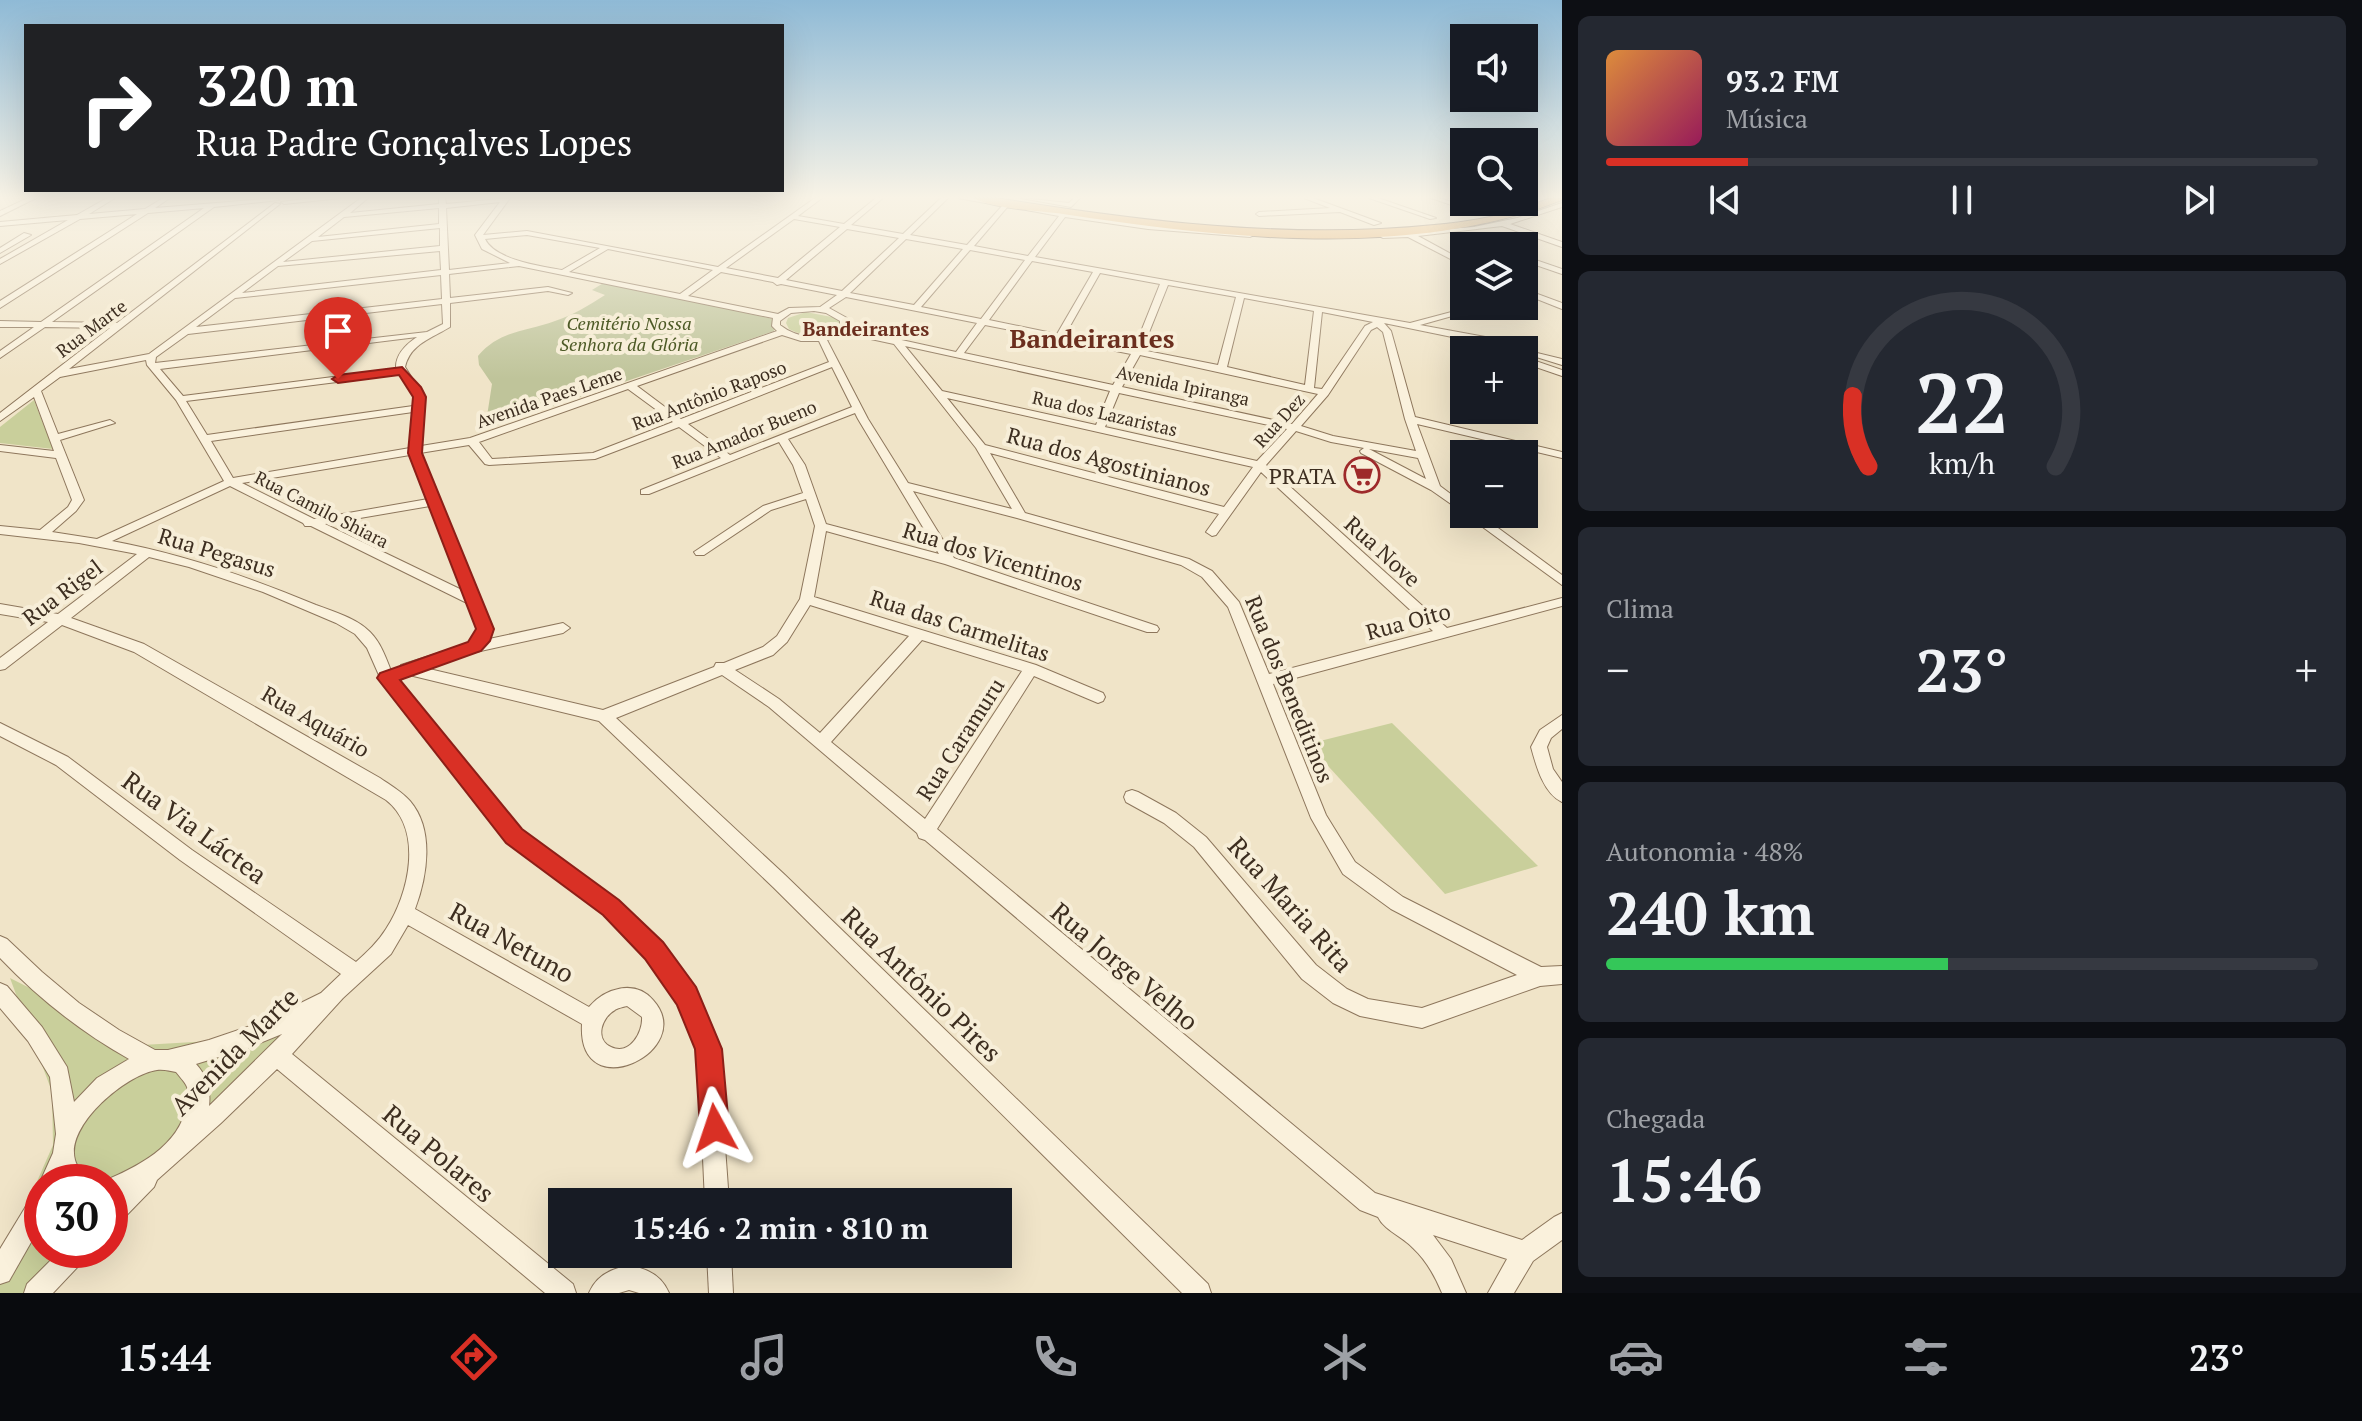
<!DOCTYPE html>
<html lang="pt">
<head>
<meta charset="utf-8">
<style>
  body { margin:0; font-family:"PT Serif",serif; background:#242831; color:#f1f3f6; height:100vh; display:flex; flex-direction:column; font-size:30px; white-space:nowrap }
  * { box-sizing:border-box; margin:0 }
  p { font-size:26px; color:#9ea1a6 }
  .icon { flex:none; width:44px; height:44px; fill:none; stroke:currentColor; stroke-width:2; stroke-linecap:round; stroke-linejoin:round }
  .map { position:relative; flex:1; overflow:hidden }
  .details { display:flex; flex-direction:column; gap:16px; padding:16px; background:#0d0f14; width:800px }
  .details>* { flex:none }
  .banner { position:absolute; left:24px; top:24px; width:760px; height:168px; border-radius:0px; box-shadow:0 8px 32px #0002; background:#202124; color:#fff; overflow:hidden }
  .fabs { position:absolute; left:1450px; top:24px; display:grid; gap:16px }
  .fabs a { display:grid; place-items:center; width:88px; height:88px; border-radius:0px; background:#171b24; box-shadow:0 8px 32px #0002; font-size:40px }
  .speed { position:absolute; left:24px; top:1164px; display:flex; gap:16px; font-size:40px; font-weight:700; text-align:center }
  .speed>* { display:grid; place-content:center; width:104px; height:104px; border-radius:50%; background:#171b24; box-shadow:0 8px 32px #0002; line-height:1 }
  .speed .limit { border:12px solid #d22; background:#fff; color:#111 }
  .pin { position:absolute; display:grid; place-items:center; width:68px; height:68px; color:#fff; margin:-82px -34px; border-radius:50% 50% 50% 0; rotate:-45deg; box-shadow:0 0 8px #0007 }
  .pin .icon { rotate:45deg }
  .me { position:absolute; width:88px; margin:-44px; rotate:355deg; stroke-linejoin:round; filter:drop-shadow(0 0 6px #0008) }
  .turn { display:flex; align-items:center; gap:28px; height:168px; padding:0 40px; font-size:36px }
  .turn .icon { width:104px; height:104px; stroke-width:2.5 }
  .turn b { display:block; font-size:56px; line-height:68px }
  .big { font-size:60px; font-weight:700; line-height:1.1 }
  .details .tile { flex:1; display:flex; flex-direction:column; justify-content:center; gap:12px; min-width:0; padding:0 28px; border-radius:12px; background:#242831 }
  .details .dial { align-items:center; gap:0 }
  .dial svg { height:208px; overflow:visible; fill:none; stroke:#363941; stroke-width:7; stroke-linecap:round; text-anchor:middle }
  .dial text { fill:#f1f3f6; stroke:none }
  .song { display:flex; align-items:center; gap:24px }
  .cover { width:96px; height:96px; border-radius:12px; background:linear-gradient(135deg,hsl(30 70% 55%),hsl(330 70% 35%)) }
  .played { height:8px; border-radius:4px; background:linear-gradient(90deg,#d93025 20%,#363941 20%) }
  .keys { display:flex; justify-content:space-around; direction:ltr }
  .heat { display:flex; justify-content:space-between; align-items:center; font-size:44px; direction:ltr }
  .charge { height:12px; border-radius:6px; background:linear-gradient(90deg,#34c759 48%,#363941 0) }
  .trip { position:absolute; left:548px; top:1188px; width:464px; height:80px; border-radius:0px; background:#171b24; box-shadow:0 8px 32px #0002; font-weight:700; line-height:80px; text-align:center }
  .dock { display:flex; height:128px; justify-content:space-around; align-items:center; background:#090b0e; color:#9ea1a6 }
  .dock .icon { width:56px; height:56px }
  .dock .on { color:#d93025 }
  .dock b { font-size:36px; color:#f1f3f6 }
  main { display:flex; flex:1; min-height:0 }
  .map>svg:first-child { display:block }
  .green { fill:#c9cf9b }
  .cemetery { fill:#bfc49a }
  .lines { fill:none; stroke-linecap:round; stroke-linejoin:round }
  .minor-casing { stroke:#8d765c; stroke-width:2 }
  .highway-casing { stroke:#5b4430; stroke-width:2 }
  .minor { fill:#faf1dc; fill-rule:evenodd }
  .highway { fill:#e0a458; fill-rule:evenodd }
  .route { fill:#d93025; stroke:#8d1f18; stroke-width:2 }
  .labels { text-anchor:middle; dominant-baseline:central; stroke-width:8; stroke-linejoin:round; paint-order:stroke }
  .far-park-label { font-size:18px; font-style:italic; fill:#4d5a26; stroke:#f7eed8 }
  .far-street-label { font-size:18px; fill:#3d2e20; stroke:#f7eed8 }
  .far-neighbourhood-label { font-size:20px; font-weight:bold; fill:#6b2e1e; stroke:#f7eed8 }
  .street-label { font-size:22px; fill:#3d2e20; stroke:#f7eed8 }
  .poi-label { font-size:22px; fill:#3d2e20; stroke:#f7eed8; text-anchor:end }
  .far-district-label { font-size:26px; font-weight:bold; fill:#6b2e1e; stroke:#f7eed8 }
  .near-street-label { font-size:26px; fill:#3d2e20; stroke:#f7eed8 }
</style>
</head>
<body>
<main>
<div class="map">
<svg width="1562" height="1293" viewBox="0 0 1562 1293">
  <rect width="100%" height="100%" fill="#f0e4c8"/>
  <g class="green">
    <path d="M806 312 837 318 840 323 838 328C823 338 804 337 789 329L786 323 788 318Z"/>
    <path d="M34 400 53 449 0 443V427Z"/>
    <path d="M1392 723 1538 866 1445 894 1308 744Z"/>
    <path d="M10 978 142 1045 211 1041 297 1027 110 1211V1182H42V1250H70L26 1293H0V1257L13 1236 53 1145 52 1092Z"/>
  </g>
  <path class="cemetery" d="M605 282 773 319 774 331 485 429 492 384 479 365 478 356C500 330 525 332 555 321 574 315 589 305 605 295L592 290Z"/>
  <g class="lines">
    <defs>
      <g id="minor">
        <path d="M28 198H36L0 216V211Z"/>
        <path d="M107 198H115L89 214 145 209 163 198H170L155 208 276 198 279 200 214 207 52 322 117 323 275 203 280 204 69 369 149 354 361 198H368L350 213 439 204V198H445L446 204 510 198 483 235 527 231 718 267 815 198H822L798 216 844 224 876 198H883L851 225 903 234 941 198H948L910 235 967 245 1002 206 958 198H973L1009 205 974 246 1028 256 1059 216 1026 210 1028 207 1148 225 1250 233 1254 235 1250 237 1148 229 1065 217 1035 257 1410 323 1474 306H1488L1420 325 1496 339 1525 348V352L1384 323 1391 331 1415 417 1562 452V458L1417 424 1440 486 1464 504V513L1431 490 1361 453 1360 451 1364 448 1331 442 1296 431 1266 465 1447 628 1562 598V606L1273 684 1326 815 1355 862 1403 897 1541 967 1562 966V984L1540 986 1422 1028 1360 1016 1333 1003 1302 979 1194 847 1164 823 1126 802 1124 797 1126 792 1132 790 1138 792 1176 813 1206 837 1316 965 1347 989 1368 999 1422 1008 1517 975 1391 909 1343 874 1311 818 1228 607 1202 577 1181 565 1017 518 913 491 954 558 1157 626 1159 629 1157 632H1147L945 564 826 531 814 597 1036 665 1103 693 1105 697 1103 701 1098 703 1034 676 937 829 1375 1193 1522 1240 1554 1217 1562 1213V1240L1533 1261 1514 1293H1488L1507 1259 1433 1235 1451 1259 1466 1293H1442C1435 1276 1426 1260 1413 1248 1403 1237 1384 1230 1378 1217L1360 1210 925 840 919 838 917 833 769 707 722 675 616 718 785 875 1208 1284 1211 1293H1182L773 887 599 721 401 673 399 669 401 665 470 643 475 639 478 629 469 604 311 526H305L303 523 230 486 112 541C182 554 249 577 316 605 335 612 356 618 370 632 382 644 387 661 393 676L520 831 617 901 661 945 694 989 718 1049 729 1202H705L698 1049 680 1002 647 957 605 913 508 841 382 682 367 648 355 634 336 623 263 592 189 567 149 557 71 618 144 644 380 778C390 785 402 792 410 801 435 830 427 877 415 909L589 1007C605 988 635 979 653 1000 699 1051 577 1109 582 1024L408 925 391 954 343 998 292 1054 573 1284 576 1293H545L277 1069 221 1123 157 1180 154 1187 118 1224 110 1228V1182H102C137 1167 179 1147 187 1105 188 1100 189 1092 187 1087 185 1082 179 1076 176 1072 170 1071 163 1069 157 1070 127 1074 65 1125 75 1160 77 1167 83 1175 86 1182H42V1188L40 1182 53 1153 56 1134 50 1077 28 1041 0 1008V983L7 986 42 1027 67 1067 74 1102 97 1078 129 1059C81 1032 38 998 0 958V936L7 939 42 972 79 1003 119 1030 155 1050H168L209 1040 262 1022 321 993 341 974 180 860 56 765 0 736V723L68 757 192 850 356 962C367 952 378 942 386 929 409 894 424 830 386 800L134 652 62 625 5 669 0 670V658L48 622 0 614V604L58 614 137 554 79 543 0 534V526L40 530 68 507 72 500 56 458 0 451V445L54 451 34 397 0 421V413L110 328 45 327 0 358V351L34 327H0V321L41 322 204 208 148 213 0 308V301L137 214 80 219 0 264V259L68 220 0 226V222L77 215ZM500 202 475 235 482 249 510 263 449 270 446 208ZM439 208V224L318 237 344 217ZM794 219 840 227 778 278 726 268ZM440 228V246L283 262 312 241ZM847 229 899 238 842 291 786 280ZM527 235 600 248 562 270C540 266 495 260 485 239ZM906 239 963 249 914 305 850 293ZM608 249 713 270 680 294 569 272ZM970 250 1025 260 981 319 921 307ZM440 251 441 270 242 293 278 266ZM1032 261 1093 272 1057 334 989 320ZM519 266 773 318 772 326 777 331 470 438 421 446 424 397 405 367C410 344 432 338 450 327V303L548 291 568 295 572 293 548 287 450 298 449 274ZM721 272 773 282 777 285 781 284 837 295 820 307 789 308 778 314 688 296ZM1100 273 1160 284 1134 349 1065 335ZM441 275 442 299 196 327 235 298ZM1168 285 1236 297 1218 365 1142 350ZM846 297 977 323 956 352 847 328V318L829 308ZM1244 298 1314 311 1305 385 1227 367ZM442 304 443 324 427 332 155 363 156 357 188 334ZM814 311 826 313 840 321V326C822 341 798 339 780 325V321L791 313ZM1322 312 1373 322 1365 326 1322 389 1314 388ZM985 325 1131 354 1113 385 964 353ZM1377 327 1383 332 1405 419 1416 451 1333 436 1301 426 1328 395 1371 330ZM843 333 894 344 976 448 1012 509 908 483 868 419 827 340ZM782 335 801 341H819L829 362 681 419 637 386ZM417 337C405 345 395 355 396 369L183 396 160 369ZM905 346 1110 391 1096 425 942 391ZM1140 355 1318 394 1292 424 1122 387ZM146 360 147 365 176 400 224 481 97 539 52 532 76 511 84 500 60 440 115 423 110 420 58 434 41 391 60 377ZM832 367 852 407 730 455 688 424ZM400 374 414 397 413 406 207 435 186 401ZM628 389 673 422 593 453 492 459 479 442ZM1119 393 1287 429 1257 461 1105 427ZM947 398 1253 467 1224 507 985 445ZM413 412 410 448 233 478 211 441ZM855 413 858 419 939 554 826 524 805 465 788 439ZM679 427 721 458 641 490V494H649L779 442 793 465 803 493 763 506 694 552 696 555H704L771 510 806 499 815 526 800 599 777 636 763 647 724 663H716L714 667 603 710 425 668 476 652 563 633 570 628 563 623 489 639 492 629 420 453 469 445 485 464 489 465 595 459ZM1369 449 1418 458 1426 479ZM990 453 1219 514 1206 532 1212 536 1216 535 1261 472 1433 631 1269 674 1239 602 1212 571 1189 559 1025 513ZM410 455 428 499 314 519 242 483ZM430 506 464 591 325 524ZM810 605 909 636 820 733 779 699 735 670 773 655 787 642ZM922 640 1022 671 925 819 831 742ZM627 1006 642 1017C643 1032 630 1056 611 1047 594 1039 602 1017 615 1010 615 1009 626 1006 627 1006ZM282 1034 209 1106C211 1089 207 1076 196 1064L248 1048Z"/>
        <path d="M313 198H341L284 204 281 202Z"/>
        <path d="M1021 198 1069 203 1074 198H1080L1071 207Z"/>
        <path d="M1304 198H1313L1381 223 1374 225 1340 212 1259 216 1256 214 1259 212 1330 208Z"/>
        <path d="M1369 198H1378L1436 218 1430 219Z"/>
        <path d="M1431 198H1440L1477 211 1472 212Z"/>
        <path d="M1562 203V207L1510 224 1562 242V247L1502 226 1418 236 1464 261V266L1408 237 1383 238 1379 236 1383 234 1474 227 1517 218Z"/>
        <path d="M24 233 31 235 0 253V248Z"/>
        <path d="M1524 256 1562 269V274L1524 261Z"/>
        <path d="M1524 289 1562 303V309L1524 294Z"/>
        <path d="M1533 352 1562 359V365L1533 356Z"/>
        <path d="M1524 357 1562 370V376L1524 363Z"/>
        <path d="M1465 514H1479L1562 575V585Z"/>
        <path d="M1562 715V729L1551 738 1547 747 1553 769 1562 782V802C1543 793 1536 765 1531 747L1540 730Z"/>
        <path d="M42 1189V1223L9 1281 0 1284V1249L34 1193Z"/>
        <path d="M61 1250H90L86 1258 53 1293H24L27 1284Z"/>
        <path d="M707 1254H731L733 1293H709Z"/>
        <path d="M629 1266C647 1268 662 1276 669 1293H639L629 1290 619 1293H589C596 1276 612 1268 629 1266Z"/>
      </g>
      <path id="highway" d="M974 198H996C1140 221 1288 240 1434 225 1468 222 1503 216 1535 204 1545 200 1554 195 1562 200 1411 260 1221 238 1063 214 1040 211 993 209 974 198Z"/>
    </defs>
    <use href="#minor" class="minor-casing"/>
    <use href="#highway" class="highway-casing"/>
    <use href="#minor" class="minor"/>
    <use href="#highway" class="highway"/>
  </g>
  <linearGradient id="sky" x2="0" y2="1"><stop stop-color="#8fbad6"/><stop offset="0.52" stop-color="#f8f3e6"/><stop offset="1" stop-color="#f8f3e6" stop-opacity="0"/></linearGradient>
  <rect width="1562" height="379" fill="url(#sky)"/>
  <path class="route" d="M402 367 421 387 426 397 422 453 494 629 490 641 481 651 400 680 522 829 619 900 663 942 696 987 722 1049 729 1128 725 1138 715 1142 705 1138 700 1128 695 1049 677 1005 645 959 603 915 506 843 377 678 380 673 468 642 476 629 408 453 413 397 399 375 338 383 332 379 338 375Z"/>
  <defs>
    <symbol id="supermarket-ring" viewBox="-11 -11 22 22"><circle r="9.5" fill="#f7eed8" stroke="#9e2a2b" stroke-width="1.5"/><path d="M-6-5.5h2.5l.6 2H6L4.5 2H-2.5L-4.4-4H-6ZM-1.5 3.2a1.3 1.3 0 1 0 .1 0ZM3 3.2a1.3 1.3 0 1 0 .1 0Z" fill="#9e2a2b"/></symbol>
  </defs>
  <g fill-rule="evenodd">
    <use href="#supermarket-ring" x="1342" y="455" width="40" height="40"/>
  </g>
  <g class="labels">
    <g class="far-park-label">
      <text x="629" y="323">Cemitério Nossa<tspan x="629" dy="21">Senhora da Glória</tspan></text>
    </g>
    <g class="far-street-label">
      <text transform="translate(91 328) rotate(-37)">Rua Marte</text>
      <text transform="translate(1183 385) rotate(12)">Avenida Ipiranga</text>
      <text transform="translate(709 395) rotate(-21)">Rua Antônio Raposo</text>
      <text transform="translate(549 397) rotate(-19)">Avenida Paes Leme</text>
      <text transform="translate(1105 413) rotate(13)">Rua dos Lazaristas</text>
      <text transform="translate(1279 420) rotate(-48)">Rua Dez</text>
      <text transform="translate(744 434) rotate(-22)">Rua Amador Bueno</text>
      <text transform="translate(322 509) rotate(27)">Rua Camilo Shiara</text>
    </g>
    <g class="far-neighbourhood-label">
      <text x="866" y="328">Bandeirantes</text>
    </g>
    <g class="street-label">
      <text transform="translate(1109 461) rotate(15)">Rua dos Agostinianos</text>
      <text transform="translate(1383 551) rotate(42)">Rua Nove</text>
      <text transform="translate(217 552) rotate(17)">Rua Pegasus</text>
      <text transform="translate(993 556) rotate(17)">Rua dos Vicentinos</text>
      <text transform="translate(62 592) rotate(-37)">Rua Rigel</text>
      <text transform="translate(1408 621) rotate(-15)">Rua Oito</text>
      <text transform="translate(960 625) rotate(18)">Rua das Carmelitas</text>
      <text transform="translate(1290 689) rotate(68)">Rua dos Beneditinos</text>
      <text transform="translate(316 721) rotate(30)">Rua Aquário</text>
      <text transform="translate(960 739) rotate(-57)">Rua Caramuru</text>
    </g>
    <g class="poi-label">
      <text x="1336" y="475">PRATA</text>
    </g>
    <g class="far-district-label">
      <text x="1092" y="338">Bandeirantes</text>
    </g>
    <g class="near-street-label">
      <text transform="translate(195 827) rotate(36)">Rua Via Láctea</text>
      <text transform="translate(1291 904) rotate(48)">Rua Maria Rita</text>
      <text transform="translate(512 942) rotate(29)">Rua Netuno</text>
      <text transform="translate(1125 966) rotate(40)">Rua Jorge Velho</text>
      <text transform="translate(922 984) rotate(44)">Rua Antônio Pires</text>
      <text transform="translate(234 1051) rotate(-45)">Avenida Marte</text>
      <text transform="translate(439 1153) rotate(40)">Rua Polares</text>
    </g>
  </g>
</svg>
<div class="fabs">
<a><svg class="icon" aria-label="sound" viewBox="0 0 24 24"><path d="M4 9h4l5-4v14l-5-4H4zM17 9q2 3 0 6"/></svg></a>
<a><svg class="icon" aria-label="search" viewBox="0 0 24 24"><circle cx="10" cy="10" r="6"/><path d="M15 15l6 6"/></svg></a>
<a><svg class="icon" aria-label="layers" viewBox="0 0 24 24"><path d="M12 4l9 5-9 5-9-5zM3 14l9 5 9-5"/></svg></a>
<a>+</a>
<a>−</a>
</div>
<div class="speed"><div class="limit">30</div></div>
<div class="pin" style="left:338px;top:379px;background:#d93025"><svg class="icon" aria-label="arrive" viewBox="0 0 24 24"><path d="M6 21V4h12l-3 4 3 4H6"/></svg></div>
<svg class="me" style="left:715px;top:1128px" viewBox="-20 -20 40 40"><path d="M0-17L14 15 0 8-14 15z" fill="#d93025" stroke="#fff" stroke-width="4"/></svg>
<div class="trip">15:46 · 2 min · 810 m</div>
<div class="banner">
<div class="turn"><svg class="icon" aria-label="right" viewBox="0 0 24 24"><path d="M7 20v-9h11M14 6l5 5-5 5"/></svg><div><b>320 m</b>Rua Padre Gonçalves Lopes</div></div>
</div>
</div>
<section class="details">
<div class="tile">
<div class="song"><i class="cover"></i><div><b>93.2 FM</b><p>Música</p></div></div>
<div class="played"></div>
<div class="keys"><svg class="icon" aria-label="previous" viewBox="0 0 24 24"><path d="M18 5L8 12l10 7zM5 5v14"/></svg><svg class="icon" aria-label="pause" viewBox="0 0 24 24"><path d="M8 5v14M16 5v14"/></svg><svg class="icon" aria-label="next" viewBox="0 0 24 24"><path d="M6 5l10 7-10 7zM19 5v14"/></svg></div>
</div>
<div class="tile dial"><svg viewBox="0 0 100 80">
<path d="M14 69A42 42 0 1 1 86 69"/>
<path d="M14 69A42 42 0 0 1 8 42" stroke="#d93025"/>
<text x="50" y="56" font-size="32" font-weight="700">22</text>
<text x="50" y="72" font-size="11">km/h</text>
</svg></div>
<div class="tile"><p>Clima</p>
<div class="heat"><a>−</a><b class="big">23°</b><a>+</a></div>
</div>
<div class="tile"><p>Autonomia · 48%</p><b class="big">240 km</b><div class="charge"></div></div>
<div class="tile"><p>Chegada</p><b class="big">15:46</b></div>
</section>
</main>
<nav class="dock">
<b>15:44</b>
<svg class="icon on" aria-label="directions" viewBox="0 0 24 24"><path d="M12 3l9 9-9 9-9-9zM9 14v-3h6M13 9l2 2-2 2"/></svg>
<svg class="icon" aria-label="music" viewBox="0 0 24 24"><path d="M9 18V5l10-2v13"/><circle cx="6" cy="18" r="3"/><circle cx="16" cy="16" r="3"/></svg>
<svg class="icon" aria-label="phone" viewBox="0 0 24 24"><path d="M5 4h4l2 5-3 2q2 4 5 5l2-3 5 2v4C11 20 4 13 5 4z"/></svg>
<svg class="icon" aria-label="climate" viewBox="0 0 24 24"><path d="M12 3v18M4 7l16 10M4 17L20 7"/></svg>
<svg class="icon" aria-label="car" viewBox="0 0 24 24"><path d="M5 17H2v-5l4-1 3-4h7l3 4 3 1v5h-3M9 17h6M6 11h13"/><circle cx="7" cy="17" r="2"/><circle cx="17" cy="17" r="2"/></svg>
<svg class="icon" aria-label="filters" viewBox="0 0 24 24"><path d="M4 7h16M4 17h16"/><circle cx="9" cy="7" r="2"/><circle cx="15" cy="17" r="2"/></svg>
<b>23°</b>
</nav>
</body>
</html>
